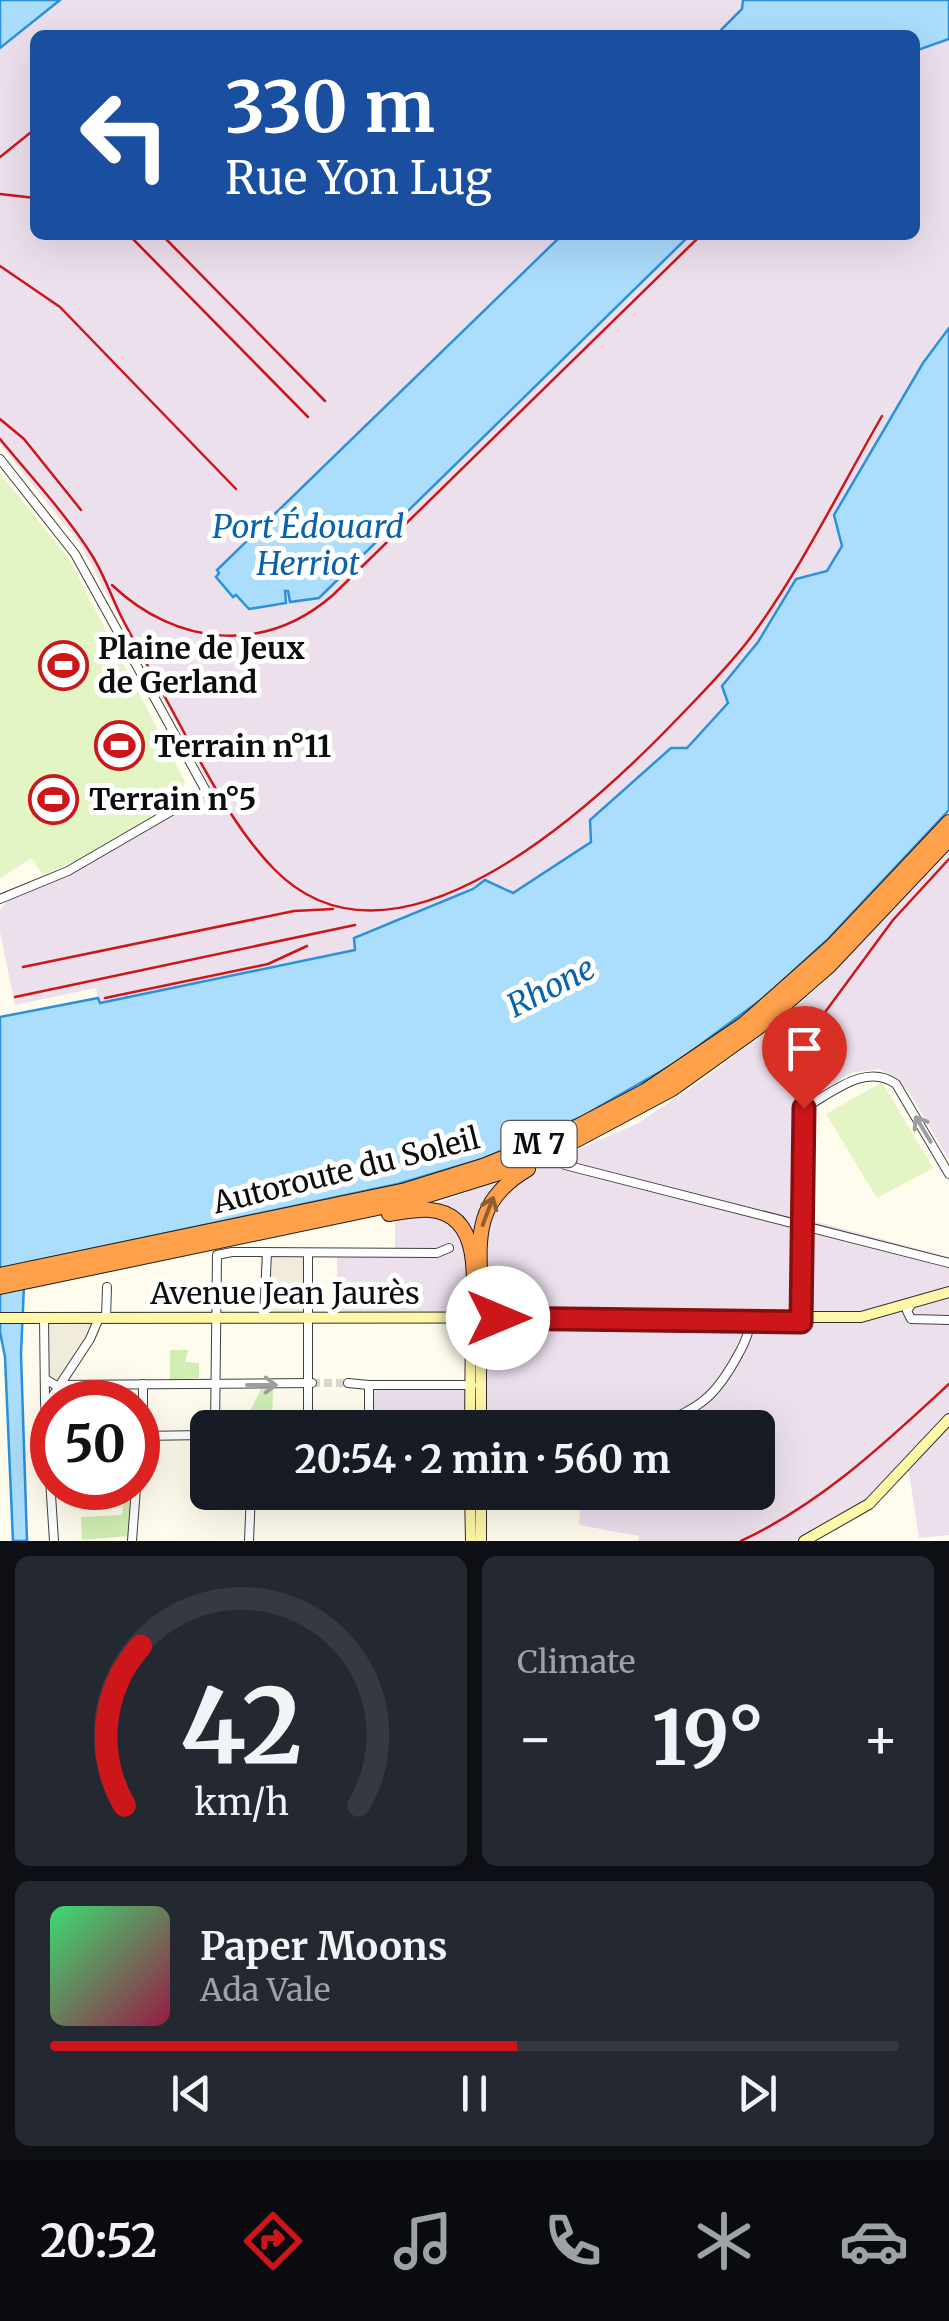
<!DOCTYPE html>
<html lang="en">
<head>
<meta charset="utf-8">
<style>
  body { margin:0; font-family:Merriweather,serif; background:#242831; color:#f1f3f6; height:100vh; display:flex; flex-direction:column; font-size:38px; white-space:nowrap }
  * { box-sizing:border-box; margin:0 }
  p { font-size:32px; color:#9ea1a6 }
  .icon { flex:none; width:55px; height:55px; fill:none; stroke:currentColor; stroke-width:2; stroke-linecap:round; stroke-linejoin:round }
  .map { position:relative; height:1541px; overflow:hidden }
  .sheet { display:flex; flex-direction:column; gap:15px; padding:15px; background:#0d0f14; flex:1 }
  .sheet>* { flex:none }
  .top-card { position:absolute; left:30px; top:30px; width:890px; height:210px; border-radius:15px; box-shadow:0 10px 40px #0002; background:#1a4fa0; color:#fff; overflow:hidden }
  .speed { position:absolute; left:30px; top:1380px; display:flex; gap:20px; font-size:50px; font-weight:700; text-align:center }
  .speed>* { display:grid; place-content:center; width:130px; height:130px; border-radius:50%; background:#171b24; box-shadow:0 10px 40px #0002; line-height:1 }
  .speed .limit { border:15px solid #d22; background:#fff; color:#111 }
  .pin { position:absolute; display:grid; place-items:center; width:85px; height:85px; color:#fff; margin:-102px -42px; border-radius:50% 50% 50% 0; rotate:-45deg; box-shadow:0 0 10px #0007 }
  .pin .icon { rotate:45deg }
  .me { position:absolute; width:110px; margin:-55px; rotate:90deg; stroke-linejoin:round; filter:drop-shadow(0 0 8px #0008) }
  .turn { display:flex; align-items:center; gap:35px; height:210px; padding:0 30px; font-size:45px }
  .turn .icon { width:130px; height:130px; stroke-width:2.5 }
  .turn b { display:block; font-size:70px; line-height:85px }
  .big { font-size:75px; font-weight:700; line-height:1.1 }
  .sheet .card { flex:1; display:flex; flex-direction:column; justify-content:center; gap:15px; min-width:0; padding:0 35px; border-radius:15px; background:#242831 }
  .sheet .dial { align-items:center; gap:0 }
  .dial svg { height:260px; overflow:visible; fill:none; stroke:#363941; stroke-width:7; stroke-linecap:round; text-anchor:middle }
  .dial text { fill:#f1f3f6; stroke:none }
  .song { display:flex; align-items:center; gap:30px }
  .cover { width:120px; height:120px; border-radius:15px; background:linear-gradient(135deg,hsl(140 70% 55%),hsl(340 70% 35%)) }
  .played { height:10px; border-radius:5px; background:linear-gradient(90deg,#cd161a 55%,#363941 55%) }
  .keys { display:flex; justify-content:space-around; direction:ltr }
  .heat { display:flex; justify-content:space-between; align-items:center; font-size:55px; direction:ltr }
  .sheet .tiles { flex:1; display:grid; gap:15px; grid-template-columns:1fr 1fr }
  .card:last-child { grid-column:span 2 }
  .trip { position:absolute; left:190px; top:1410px; width:585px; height:100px; border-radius:15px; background:#171b24; box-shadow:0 10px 40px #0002; font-weight:700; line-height:100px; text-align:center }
  .tab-bar { display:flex; height:160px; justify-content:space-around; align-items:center; background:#090b0e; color:#9ea1a6 }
  .tab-bar .icon { width:70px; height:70px }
  .tab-bar .on { color:#cd161a }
  .tab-bar b { font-size:45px; color:#f1f3f6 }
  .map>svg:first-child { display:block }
  .industrial { fill:#ece0ed }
  .green { fill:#d0eeb2 }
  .pitch { fill:#e3f4c5 }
  .plaza { fill:#f0ebdb }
  .water { fill:#abddfd; stroke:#2a91dc; stroke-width:2.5 }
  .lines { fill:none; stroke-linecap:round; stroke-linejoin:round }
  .street-tunnel { stroke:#dbd8cb; stroke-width:8; stroke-dasharray:8 4; stroke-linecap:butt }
  .street-casing { stroke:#404040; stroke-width:10 }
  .secondary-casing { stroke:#2f2f2f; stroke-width:12 }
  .highway-casing { stroke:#1e1e1e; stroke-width:16 }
  .street { stroke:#fff; stroke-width:8 }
  .secondary { stroke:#fff7a8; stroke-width:10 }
  .highway { stroke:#ffa14b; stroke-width:14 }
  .rail { stroke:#cd161a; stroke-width:2.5 }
  .oneway { stroke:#9e9e9e }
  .oneway2 { stroke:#925e2f }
  .route-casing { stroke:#850e11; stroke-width:25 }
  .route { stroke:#cd161a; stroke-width:18 }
  .labels { text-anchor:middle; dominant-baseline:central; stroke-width:10; stroke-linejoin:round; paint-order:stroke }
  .shield { fill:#fff; stroke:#565656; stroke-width:2.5 }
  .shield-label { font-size:28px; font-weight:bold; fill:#0d0d0d }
  .poi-label { font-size:30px; font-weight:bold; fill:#0d0d0d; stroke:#fff; text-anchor:start }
  .street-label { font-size:30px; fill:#0d0d0d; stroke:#fff }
  .water-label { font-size:32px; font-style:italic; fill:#0962ad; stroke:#fff }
</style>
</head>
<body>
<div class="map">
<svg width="949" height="1541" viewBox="0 0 949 1541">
  <rect width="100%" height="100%" fill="#fffced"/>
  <g class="industrial">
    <path d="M60 0H743L742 9 716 35H35V235H562L217 569 220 573 216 577 233 597 288 590 319 598 690 235H915V51L949 39V328L923 363 879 435 842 546 827 571 796 579 758 642 722 685 728 703 687 748 590 820 591 842 513 894 485 880 356 950 99 1003 96 988 15 1005 0 932V910L6 902 70 875 212 790 80 544 0 444V48Z"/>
    <path d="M949 852V1159L909 1092 897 1079 879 1069 851 1073 807 1099 811 1113 810 1220 949 1257V1535L919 1538 907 1460 871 1497 795 1541H638L639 1536 579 1525 580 1504H512V1492H758V1428L372 1427V1389L476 1390 477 1319 337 1318V1253H395V1219L571 1153 638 1123 697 1084 771 1028 820 986Z"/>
  </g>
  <g class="green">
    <path d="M170 1350H188L185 1362 199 1363V1378L170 1380Z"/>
    <path d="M261 1389H273L272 1427H242Z"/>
    <path d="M124 1488H133L129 1536 82 1540 81 1517 122 1515Z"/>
  </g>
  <g class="pitch">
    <path d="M0 473 69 559 185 782C174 818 78 860 43 875L32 858 0 878Z"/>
    <path d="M882 1082 933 1168 877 1198 826 1114Z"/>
  </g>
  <g class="plaza">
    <path d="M260 1254 304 1257 302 1314 260 1315Z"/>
    <path d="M48 1320 94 1322 58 1382 49 1379 46 1341Z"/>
  </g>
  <g class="water">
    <path d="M0 0H60L0 48Z"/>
    <path d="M743 0H949V39L915 51V35H716L742 9Z"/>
    <path d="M562 235H690L319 598 290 602 288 591H285L286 603 249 609 236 595 233 597 216 577 219 573 217 570Z"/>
    <path d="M949 328V810L827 940 766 996 677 1062 581 1117 482 1159 398 1184 25 1263 21 1354 27 1541H13L5 1357 0 1332V1017L98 998 100 1003 355 950 354 938 473 889 485 880 513 893 591 842 590 820 671 748H687L728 703 722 686 758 642 796 579 827 571 842 546 834 515 923 363Z"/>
  </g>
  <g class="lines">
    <path class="street-tunnel" d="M312 1383H348"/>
    <defs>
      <g id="street">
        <path d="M0 459 75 554 206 791 68 871 0 899"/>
        <path d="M565 1165 949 1263"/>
        <path d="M308 1253V1428"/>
        <path d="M911 1305 907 1311 911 1319 949 1320"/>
        <path d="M44 1317 45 1402 54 1541"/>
        <path d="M106 1318 107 1287"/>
        <path d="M264 1318 267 1252"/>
        <path d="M801 1321 804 1108C832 1093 866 1062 896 1084L949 1174"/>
        <path d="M45 1379 55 1385 312 1383"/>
        <path d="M348 1383 369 1385"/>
        <path d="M48 1403 90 1339 99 1318"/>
        <path d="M215 1428 217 1255 232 1252 437 1253 449 1248"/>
        <path d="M369 1428V1385H472"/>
        <path d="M653 1428C700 1406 713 1401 738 1355 745 1343 750 1332 751 1317"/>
        <path d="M138 1436 208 1435"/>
        <path d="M143 1436V1384"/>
        <path d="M138 1440V1462"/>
        <path d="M132 1541 136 1488"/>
        <path d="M249 1541 251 1492"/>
      </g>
      <g id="secondary">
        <path d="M0 1318 861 1317 949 1292"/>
        <path d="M470 1428 471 1318"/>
        <path d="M481 1428V1318"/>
        <path d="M470 1492 471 1541"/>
        <path d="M481 1541V1492"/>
        <path d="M804 1541 869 1504 949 1419"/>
      </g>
      <g id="highway">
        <path d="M389 1214C403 1212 417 1209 430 1210 482 1214 475 1281 471 1318"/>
        <path d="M0 1275 406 1190 483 1166 565 1133 645 1091 744 1024 832 946 949 822"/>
        <path d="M0 1287 406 1202 499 1173 569 1144 672 1089 760 1026 829 966 949 839"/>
        <path d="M481 1318C483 1254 463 1207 528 1169"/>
      </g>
    </defs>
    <use href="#street" class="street-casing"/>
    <use href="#secondary" class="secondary-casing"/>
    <use href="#highway" class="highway-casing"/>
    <use href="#street" class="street"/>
    <use href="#secondary" class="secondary"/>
    <use href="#highway" class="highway"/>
    <g class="rail">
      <path d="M0 157 35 129"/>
      <path d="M0 194 35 198"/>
      <path d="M129 235 308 417"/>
      <path d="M162 235 325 401"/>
      <path d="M0 266 60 307 236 489"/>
      <path d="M0 419 24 439 81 510"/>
      <path d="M0 439C31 477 67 515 93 557 105 577 112 598 122 618 143 658 166 698 187 738 213 784 237 831 274 869 396 994 596 804 681 715 705 690 730 665 751 637 801 569 840 489 882 416"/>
      <path d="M112 585C176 646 264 655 333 595L701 235"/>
      <path d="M23 967 294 911 333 909"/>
      <path d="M15 997 355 925"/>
      <path d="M105 998 268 964 307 946"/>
      <path d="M809 1034 893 920 949 859"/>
      <path d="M741 1541C822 1503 884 1444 949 1384"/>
    </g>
  </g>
  <defs><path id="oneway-shaft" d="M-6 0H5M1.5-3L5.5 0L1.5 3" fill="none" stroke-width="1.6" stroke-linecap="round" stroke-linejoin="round" transform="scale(2.5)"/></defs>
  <g class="oneway">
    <use href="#oneway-shaft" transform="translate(923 1129) rotate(-121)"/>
    <use href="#oneway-shaft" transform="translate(262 1385)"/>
  </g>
  <use class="oneway2" href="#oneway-shaft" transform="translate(488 1211) rotate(-69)"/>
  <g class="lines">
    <defs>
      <path id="route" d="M498 1318 801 1322 804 1108"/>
    </defs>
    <use href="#route" class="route-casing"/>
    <use href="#route" class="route"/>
  </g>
  <defs>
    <symbol id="stadium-ring" viewBox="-11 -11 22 22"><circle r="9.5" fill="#fff" stroke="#cd161a" stroke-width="1.5"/><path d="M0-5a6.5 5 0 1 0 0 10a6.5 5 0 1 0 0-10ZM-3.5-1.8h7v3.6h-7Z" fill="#cd161a"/></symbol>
  </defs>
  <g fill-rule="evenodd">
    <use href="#stadium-ring" x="36" y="638" width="55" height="55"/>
    <use href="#stadium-ring" x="92" y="718" width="55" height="55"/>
    <use href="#stadium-ring" x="26" y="772" width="55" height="55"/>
  </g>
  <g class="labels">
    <rect class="shield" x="501.5" y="1121" width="75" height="46" rx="8"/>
    <g class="shield-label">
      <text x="539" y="1144">M 7</text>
    </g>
    <g class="poi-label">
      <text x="98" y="648">Plaine de Jeux<tspan x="98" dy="34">de Gerland</tspan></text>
      <text x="154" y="746">Terrain n°11</text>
      <text x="89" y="799">Terrain n°5</text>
    </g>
    <g class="street-label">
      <text transform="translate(346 1170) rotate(-14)">Autoroute du Soleil</text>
      <text x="285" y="1293">Avenue Jean Jaurès</text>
    </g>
    <g class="water-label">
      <text x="308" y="527">Port Édouard<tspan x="308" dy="37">Herriot</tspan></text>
      <text transform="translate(551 987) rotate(-27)">Rhone</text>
    </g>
  </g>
</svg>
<div class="speed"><div class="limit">50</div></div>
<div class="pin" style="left:804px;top:1108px;background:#d93025"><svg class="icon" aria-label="arrive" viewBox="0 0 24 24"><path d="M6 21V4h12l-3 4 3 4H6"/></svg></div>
<svg class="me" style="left:498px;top:1318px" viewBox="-20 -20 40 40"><circle r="19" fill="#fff"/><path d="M0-13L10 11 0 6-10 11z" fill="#cd161a"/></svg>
<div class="trip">20:54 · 2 min · 560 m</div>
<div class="top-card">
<div class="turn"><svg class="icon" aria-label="left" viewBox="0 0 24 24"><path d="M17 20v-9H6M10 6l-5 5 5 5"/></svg><div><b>330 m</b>Rue Yon Lug</div></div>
</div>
</div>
<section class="sheet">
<div class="tiles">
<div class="card dial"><svg viewBox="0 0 100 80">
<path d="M14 69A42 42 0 1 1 86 69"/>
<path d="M14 69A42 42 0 0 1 19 20" stroke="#cd161a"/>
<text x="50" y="56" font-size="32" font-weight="700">42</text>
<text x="50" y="72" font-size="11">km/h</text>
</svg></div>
<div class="card"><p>Climate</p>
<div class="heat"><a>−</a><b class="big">19°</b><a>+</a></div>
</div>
<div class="card">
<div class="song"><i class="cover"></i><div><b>Paper Moons</b><p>Ada Vale</p></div></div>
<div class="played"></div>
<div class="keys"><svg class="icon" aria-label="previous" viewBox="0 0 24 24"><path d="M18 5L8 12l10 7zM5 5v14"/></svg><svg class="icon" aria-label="pause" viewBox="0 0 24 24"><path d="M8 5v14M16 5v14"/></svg><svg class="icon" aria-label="next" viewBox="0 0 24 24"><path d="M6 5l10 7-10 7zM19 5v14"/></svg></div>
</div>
</div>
</section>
<nav class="tab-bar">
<b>20:52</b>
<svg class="icon on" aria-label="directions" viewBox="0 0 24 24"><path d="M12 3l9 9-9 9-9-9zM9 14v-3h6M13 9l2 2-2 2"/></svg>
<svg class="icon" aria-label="music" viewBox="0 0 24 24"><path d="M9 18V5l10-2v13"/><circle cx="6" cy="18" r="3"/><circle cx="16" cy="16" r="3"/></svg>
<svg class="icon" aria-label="phone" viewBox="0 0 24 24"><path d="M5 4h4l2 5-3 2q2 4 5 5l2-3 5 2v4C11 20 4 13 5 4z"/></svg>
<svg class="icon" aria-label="climate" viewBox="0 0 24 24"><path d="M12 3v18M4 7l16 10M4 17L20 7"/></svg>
<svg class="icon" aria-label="car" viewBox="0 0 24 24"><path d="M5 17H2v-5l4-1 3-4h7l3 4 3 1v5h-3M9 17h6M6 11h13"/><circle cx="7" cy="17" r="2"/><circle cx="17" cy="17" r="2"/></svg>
</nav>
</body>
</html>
